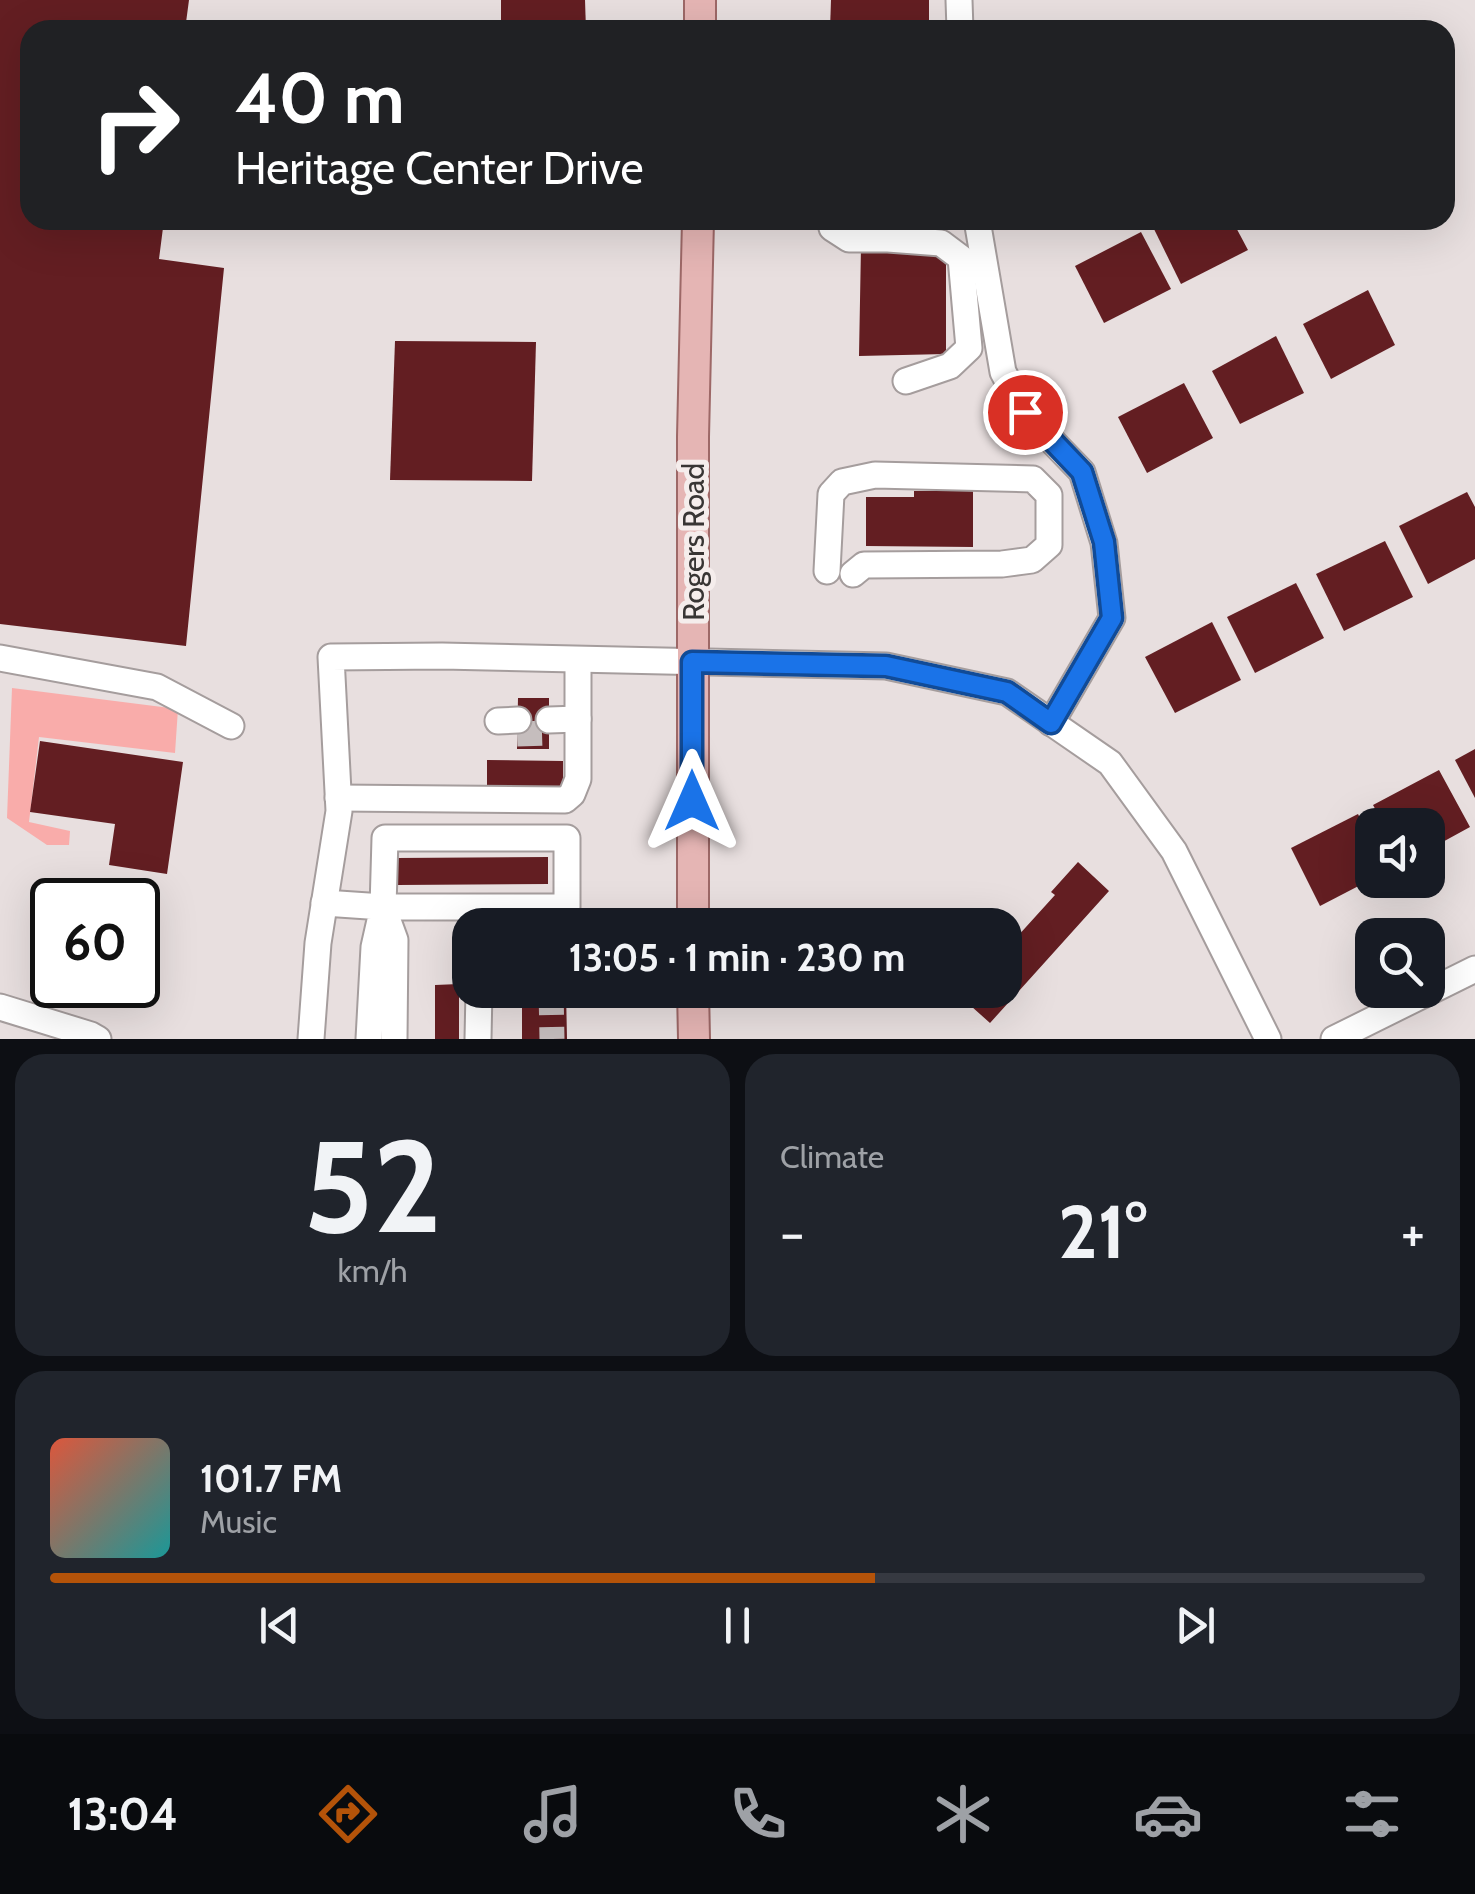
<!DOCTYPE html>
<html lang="en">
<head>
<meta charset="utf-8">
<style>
  body { margin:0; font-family:Cabin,sans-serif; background:#20242c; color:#f1f3f6; height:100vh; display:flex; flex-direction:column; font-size:38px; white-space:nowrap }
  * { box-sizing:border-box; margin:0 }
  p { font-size:32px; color:#9ea1a6 }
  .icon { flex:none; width:55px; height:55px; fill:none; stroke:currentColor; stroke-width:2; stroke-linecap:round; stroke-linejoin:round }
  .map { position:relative; height:1039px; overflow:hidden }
  .drawer { display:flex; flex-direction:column; gap:15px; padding:15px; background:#0d0f14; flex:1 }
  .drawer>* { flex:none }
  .top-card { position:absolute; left:20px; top:20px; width:1435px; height:210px; border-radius:30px; box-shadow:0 10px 40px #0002; background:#202124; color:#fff; overflow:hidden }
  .fabs { position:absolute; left:1355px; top:808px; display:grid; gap:20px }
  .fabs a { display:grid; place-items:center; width:90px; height:90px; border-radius:20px; background:#171b24; box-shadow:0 10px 40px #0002; font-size:50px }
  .speed { position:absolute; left:30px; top:878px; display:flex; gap:20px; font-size:50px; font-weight:700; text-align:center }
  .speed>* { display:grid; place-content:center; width:130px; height:130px; border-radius:50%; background:#171b24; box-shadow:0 10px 40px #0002; line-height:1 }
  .speed .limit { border:5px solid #111; border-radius:15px; background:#fff; color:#111 }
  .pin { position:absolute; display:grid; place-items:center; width:85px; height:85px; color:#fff; margin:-42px; border:5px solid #fff; border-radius:50%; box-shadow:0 2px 10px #0007 }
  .me { position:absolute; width:110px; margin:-55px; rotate:0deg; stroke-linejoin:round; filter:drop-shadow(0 0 8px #0008) }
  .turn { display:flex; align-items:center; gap:35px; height:210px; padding:0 50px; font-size:45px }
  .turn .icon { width:130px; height:130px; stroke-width:2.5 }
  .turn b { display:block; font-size:70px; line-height:85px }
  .big { font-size:75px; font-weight:700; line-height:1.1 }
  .drawer .widget { flex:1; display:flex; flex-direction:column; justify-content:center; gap:15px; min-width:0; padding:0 35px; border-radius:30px; background:#20242c }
  .drawer .dial { align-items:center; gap:0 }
  .dial b { font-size:130px; line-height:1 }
  .song { display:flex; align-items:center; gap:30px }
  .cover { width:120px; height:120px; border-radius:15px; background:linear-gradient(135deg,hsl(10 70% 55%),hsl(180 70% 35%)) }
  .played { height:10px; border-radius:5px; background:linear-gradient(90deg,#b45309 60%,#363941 60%) }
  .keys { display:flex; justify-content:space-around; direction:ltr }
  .heat { display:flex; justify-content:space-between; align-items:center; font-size:55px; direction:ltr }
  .drawer .tiles { flex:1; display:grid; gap:15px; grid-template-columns:1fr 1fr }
  .widget:last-child { grid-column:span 2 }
  .trip { position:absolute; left:452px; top:908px; width:570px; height:100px; border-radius:30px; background:#171b24; box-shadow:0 10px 40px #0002; font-weight:700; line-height:100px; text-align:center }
  .dock { display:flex; height:160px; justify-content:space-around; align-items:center; background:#090b0e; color:#9ea1a6 }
  .dock .icon { width:70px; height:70px }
  .dock .on { color:#b45309 }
  .dock b { font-size:45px; color:#f1f3f6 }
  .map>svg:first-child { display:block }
  .green { fill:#f9acaa }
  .building { fill:#631e22 }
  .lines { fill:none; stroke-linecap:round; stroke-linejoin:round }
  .minor-tunnel { stroke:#c5bdbd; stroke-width:25; stroke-dasharray:25 12; stroke-linecap:butt }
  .minor-casing { stroke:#a59d9d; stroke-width:29 }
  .major-casing { stroke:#9d6867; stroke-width:34 }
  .minor { stroke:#fff; stroke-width:25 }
  .major { stroke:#e5b5b4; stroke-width:30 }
  .route-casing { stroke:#114b97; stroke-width:25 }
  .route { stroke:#1a73e8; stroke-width:18 }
  .labels { text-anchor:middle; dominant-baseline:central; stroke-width:10; stroke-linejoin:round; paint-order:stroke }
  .street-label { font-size:30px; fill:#383534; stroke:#f5edec }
</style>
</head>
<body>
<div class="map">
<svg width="1475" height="1039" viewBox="0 0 1475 1039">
  <rect width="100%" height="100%" fill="#e8dfdf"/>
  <path class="green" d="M12 688 178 709 175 753 39 737 29 822 70 831 69 845H47L7 818Z"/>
  <g class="building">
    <path d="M0 0H189L185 30H30V220H164L159 259 224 268 186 646 0 624Z"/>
    <path d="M501 0H585L586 30H501Z"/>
    <path d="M831 0H929V30H830Z"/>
    <path d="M1167 220H1232L1248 250 1181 284 1153 227Z"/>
    <path d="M1141 232 1171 289 1104 323 1075 266Z"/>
    <path d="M861 246H895L896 253 946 252V354L859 356Z"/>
    <path d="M1368 290 1395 345 1331 379 1303 324Z"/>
    <path d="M1276 336 1304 393 1240 424 1212 371Z"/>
    <path d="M395 341 536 342 532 481 390 480Z"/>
    <path d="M1184 383 1213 438 1147 473 1118 417Z"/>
    <path d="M914 491H973V547L866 546V497H914Z"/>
    <path d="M1467 492 1475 507V559L1428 584 1399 526Z"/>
    <path d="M1385 541 1413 597 1344 631 1316 574Z"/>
    <path d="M1296 583 1324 638 1255 673 1227 617Z"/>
    <path d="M1212 622 1241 680 1175 713 1145 657Z"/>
    <path d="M518 698H549V749H517Z"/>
    <path d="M40 741 183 762 167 874 109 865 115 824 30 812Z"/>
    <path d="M1475 749V798L1455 760Z"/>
    <path d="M487 760 563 761V796L487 795Z"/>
    <path d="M1439 770 1470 827 1428 850V825H1384L1373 805Z"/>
    <path d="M1358 814 1372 842V879L1320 906 1291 848Z"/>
    <path d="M548 857V884L397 885 396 858Z"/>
    <path d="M1078 862 1109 891 990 1023 962 998 969 990H1005V950L1055 895 1051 892Z"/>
    <path d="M459 984V1039H435V985Z"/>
    <path d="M541 990H566L567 1039H522V997L541 996Z"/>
  </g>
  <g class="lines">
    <g class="minor-tunnel">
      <path d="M517 734 549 733"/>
      <path d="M551 990 552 1039"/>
    </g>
    <defs>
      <g id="minor">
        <path d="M959 0 960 30"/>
        <path d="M977 220 1003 372 1025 413 1082 472 1104 543 1112 618 1051 723"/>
        <path d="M832 228 849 239H888L941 243 961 258 969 348 950 366 906 381"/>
        <path d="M827 571 831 494 842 482 875 475 1033 479 1049 495V545L1032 560 1002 564 864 565 853 574"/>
        <path d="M0 658 157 687 231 726"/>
        <path d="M549 720 578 719"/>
        <path d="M498 721 518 720"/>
        <path d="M338 798 565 800 572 794 578 779V660"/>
        <path d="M324 903 383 907H567V838H385L383 907 374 947 369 1039"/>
        <path d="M383 907 395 940 394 1039"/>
        <path d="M0 1007 91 1035 98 1039"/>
        <path d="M311 1039 318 943 339 811 331 657 442 656 886 666 1007 692 1110 763 1174 851 1268 1039"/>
        <path d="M478 1039 479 990"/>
        <path d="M1334 1039 1475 969"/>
      </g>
      <g id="major">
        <path d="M700 30V0"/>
        <path d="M693 925V437L698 220"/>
        <path d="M693 990 694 1039"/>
      </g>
    </defs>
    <use href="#minor" class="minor-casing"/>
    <use href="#major" class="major-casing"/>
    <use href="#minor" class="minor"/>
    <use href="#major" class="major"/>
  </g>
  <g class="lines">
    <defs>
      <path id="route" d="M692 801V662L886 666 1007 692 1051 723 1112 618 1104 542 1082 472 1025 412"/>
    </defs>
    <use href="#route" class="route-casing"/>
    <use href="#route" class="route"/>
  </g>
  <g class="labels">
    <g class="street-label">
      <text transform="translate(693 542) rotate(-90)">Rogers Road</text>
    </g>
  </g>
</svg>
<div class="fabs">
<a><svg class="icon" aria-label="sound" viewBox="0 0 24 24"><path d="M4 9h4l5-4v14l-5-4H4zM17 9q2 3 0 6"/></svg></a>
<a><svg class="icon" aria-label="search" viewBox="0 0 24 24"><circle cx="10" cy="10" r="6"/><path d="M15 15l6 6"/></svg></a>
</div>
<div class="speed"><div class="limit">60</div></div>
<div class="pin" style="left:1025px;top:412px;background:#d93025"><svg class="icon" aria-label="arrive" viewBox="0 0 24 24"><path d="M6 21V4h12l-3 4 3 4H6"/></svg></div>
<svg class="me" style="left:692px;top:801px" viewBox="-20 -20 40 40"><path d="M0-17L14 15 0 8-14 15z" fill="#1a73e8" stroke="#fff" stroke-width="4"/></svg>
<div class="trip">13:05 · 1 min · 230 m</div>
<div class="top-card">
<div class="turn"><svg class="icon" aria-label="right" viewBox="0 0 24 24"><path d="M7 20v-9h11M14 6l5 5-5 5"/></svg><div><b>40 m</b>Heritage Center Drive</div></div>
</div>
</div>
<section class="drawer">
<div class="tiles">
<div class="widget dial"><b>52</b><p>km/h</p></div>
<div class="widget"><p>Climate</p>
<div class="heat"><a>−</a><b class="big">21°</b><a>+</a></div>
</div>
<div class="widget">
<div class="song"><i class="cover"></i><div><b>101.7 FM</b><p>Music</p></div></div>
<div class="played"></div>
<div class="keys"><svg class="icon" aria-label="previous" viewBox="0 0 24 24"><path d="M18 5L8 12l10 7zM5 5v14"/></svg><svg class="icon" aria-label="pause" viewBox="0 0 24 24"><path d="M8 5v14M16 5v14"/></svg><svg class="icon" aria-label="next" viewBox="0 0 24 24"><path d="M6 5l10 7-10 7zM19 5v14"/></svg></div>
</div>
</div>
</section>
<nav class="dock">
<b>13:04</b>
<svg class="icon on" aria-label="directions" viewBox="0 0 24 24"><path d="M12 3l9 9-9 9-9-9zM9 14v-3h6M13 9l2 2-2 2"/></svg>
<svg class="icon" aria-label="music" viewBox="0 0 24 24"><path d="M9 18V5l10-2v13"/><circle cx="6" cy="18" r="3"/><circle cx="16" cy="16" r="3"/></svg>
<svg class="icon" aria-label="phone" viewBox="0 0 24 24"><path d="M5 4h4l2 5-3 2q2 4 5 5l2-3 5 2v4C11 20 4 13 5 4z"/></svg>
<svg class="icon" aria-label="climate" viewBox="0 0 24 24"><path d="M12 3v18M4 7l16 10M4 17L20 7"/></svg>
<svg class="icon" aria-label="car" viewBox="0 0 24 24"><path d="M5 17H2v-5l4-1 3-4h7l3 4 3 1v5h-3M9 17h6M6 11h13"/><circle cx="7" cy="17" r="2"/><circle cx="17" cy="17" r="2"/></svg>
<svg class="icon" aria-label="filters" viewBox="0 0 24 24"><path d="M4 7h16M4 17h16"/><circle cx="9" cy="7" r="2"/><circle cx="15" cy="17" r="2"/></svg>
</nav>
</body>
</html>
